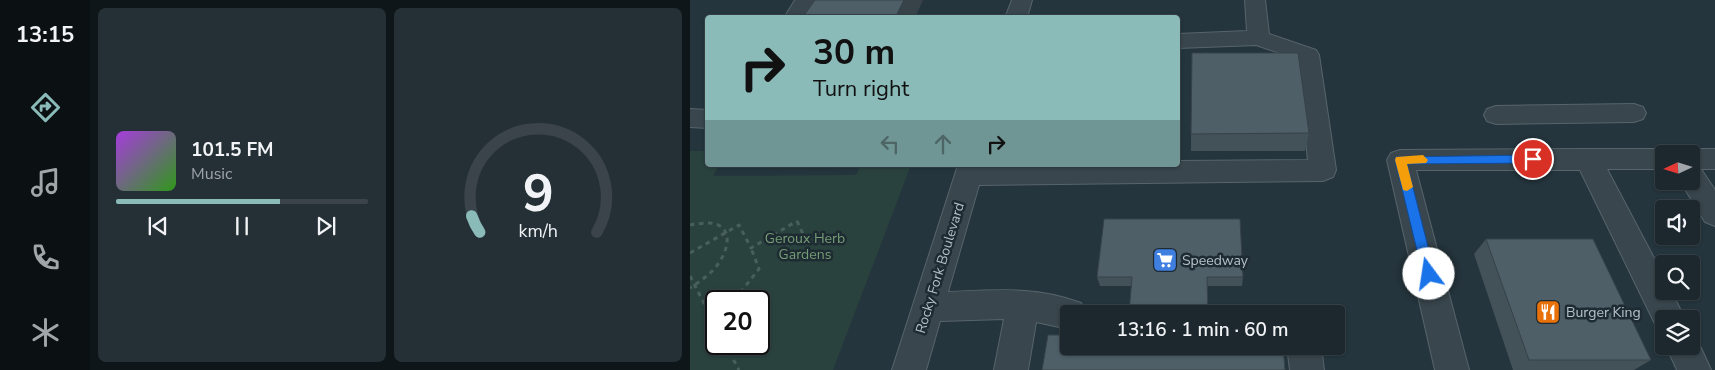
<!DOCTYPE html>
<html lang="en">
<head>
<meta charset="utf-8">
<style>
  body { margin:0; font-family:"Nunito Sans",sans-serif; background:#253036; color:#f1f3f6; height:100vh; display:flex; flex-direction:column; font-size:19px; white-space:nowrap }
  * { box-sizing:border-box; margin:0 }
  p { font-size:16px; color:#a0a6aa }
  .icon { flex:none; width:28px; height:28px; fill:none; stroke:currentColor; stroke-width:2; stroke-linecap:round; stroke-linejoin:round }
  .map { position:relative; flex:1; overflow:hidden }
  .details { display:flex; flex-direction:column; gap:8px; padding:8px; background:#0f1619; width:600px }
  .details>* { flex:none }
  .hud { position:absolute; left:15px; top:15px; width:475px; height:152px; border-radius:5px; box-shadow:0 1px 4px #0004,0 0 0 1px #3a444a; background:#8bbbb9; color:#111; overflow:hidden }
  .needle { width:32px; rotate:266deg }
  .tools { position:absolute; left:965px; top:145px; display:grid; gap:10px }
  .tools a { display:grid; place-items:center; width:45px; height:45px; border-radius:5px; background:#1c282e; box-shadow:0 1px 4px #0004,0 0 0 1px #3a444a; font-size:25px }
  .speed { position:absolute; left:15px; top:290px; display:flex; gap:10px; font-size:25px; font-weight:700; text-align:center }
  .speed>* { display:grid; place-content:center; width:65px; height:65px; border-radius:50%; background:#1c282e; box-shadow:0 1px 4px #0004,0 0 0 1px #3a444a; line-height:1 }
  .speed .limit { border:2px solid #111; border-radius:8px; background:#fff; color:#111 }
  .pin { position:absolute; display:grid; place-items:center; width:42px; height:42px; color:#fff; margin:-21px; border:2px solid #fff; border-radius:50%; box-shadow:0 1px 5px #0007 }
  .me { position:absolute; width:55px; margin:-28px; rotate:346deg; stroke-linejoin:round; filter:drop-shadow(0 0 4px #0008) }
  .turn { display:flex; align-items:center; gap:18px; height:105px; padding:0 25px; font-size:22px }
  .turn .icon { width:65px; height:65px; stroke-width:2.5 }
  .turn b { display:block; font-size:35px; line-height:42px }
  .lanes { display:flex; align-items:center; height:48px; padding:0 25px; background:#0003; justify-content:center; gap:25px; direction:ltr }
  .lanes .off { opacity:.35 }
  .details .widget { flex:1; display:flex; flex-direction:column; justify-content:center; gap:8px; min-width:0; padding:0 18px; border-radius:8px; background:#253036 }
  .details .dial { align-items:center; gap:0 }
  .dial svg { height:130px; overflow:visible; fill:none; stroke:#3a444a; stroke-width:7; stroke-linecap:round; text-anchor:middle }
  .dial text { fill:#f1f3f6; stroke:none }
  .song { display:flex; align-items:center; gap:15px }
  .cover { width:60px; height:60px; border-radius:8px; background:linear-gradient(135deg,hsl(280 70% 55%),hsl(110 70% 35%)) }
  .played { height:5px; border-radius:2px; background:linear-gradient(90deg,#8bbbb9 65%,#3a444a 65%) }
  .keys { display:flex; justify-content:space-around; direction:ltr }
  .details .tiles { flex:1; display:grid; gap:8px; grid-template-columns:repeat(2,1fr) }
  .trip { position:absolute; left:370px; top:305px; width:285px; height:50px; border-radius:5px; background:#1c282e; box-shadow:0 1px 4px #0004,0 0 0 1px #3a444a; font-weight:600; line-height:50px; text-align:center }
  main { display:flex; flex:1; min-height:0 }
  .dock { display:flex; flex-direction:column; width:90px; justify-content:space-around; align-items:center; background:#0b1012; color:#a0a6aa }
  .dock .icon { width:35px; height:35px }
  .dock .active { color:#8bbbb9 }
  .dock b { font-size:22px; color:#f1f3f6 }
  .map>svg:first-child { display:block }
  .green { fill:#2a423e; fill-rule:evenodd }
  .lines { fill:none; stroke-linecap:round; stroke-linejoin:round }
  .minor-casing { stroke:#57646b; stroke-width:2 }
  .path { stroke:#495f5c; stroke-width:3; stroke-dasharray:4.5 4.5; stroke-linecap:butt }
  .minor { fill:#39464d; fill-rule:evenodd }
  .wall { fill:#435259 }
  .shaded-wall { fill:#374249 }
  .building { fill:#4e5f68; stroke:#374249 }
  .route { fill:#1a73e8; stroke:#114b97 }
  .slow { fill:#f59e0b }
  .labels { text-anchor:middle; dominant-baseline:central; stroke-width:5; stroke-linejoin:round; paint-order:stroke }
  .park-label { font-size:14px; fill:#749d75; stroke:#1e2b32 }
  .poi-label { font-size:14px; fill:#b5c1c8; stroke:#1e2b32; text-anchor:start }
  .street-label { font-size:14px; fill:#b5c1c8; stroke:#1e2b32 }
</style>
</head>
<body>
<main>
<nav class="dock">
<b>13:15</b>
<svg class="icon active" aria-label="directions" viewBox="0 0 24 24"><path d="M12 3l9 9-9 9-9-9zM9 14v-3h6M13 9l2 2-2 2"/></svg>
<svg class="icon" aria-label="music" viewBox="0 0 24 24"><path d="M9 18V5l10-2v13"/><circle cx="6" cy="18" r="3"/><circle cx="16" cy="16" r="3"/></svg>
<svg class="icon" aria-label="phone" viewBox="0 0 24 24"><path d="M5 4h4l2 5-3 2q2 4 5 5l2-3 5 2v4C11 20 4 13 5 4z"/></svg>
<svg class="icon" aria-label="climate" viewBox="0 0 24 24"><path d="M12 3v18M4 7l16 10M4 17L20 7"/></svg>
</nav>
<section class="details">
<div class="tiles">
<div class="widget">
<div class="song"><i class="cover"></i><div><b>101.5 FM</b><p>Music</p></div></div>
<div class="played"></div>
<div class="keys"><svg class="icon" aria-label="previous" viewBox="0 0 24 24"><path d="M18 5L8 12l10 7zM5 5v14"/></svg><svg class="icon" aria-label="pause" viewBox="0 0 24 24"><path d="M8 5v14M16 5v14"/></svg><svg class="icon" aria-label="next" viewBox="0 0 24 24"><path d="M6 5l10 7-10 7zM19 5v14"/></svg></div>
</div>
<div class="widget dial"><svg viewBox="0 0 100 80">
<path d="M14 69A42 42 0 1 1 86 69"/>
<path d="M14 69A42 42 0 0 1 9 59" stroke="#8bbbb9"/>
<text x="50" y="56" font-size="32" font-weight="700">9</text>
<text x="50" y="72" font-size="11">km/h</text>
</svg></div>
</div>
</section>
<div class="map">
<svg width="1025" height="370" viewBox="0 0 1025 370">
  <rect width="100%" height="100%" fill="#25353d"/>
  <path class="green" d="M0 151H17L18 165H29L23 176 166 175 171 165H221L143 370H0ZM26 301H69V344H26Z"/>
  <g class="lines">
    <defs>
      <g id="minor">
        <path d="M105 0H125L115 18H94Z"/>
        <path d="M322 0H342L337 18H315Z"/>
        <path d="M555 0H575L579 34 626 50 629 55 646 170 643 177 633 181 289 185 258 292C305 290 347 286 391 303L396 314H379V329L346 322 338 370H304L314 319 250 321 236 370H202L268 165H488V161L618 160 607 59 566 45 488 48V34L557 31Z"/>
        <path d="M944 104 953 107 956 113 953 119 944 122 806 124 797 121 794 115 797 109 806 106Z"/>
        <path d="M0 109 18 110V128L0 127Z"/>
        <path d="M898 149H974L983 152 984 154H974V169H917L974 277V291H981L995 319H974V332L968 330 890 170H726L779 370H745L697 160 701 153 710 150Z"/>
        <path d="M1001 149H1025V169H1011L1025 190V226L1015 222 990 181H1001V154H991Z"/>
        <path d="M1001 333 1005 335 1021 370H987L976 346H1001Z"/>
        <path d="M597 346H631L634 370H600Z"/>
      </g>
    </defs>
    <use href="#minor" class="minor-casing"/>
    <g class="path">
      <path d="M107 221 113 234"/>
      <path d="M0 225C6 224 14 223 20 223 47 226 37 254 25 268 18 276 9 282 0 288"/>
      <path d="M0 253 49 225 61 248 107 221"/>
      <path d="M0 276 26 327"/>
      <path d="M35 301 49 294 69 269 61 248"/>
      <path d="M18 310 26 306"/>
      <path d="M35 344 49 370"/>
    </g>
    <use href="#minor" class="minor"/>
  </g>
  <g class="wall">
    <path d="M619 133 615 151H501V134Z"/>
    <path d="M796 239 961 360 944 370H823L784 254Z"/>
    <path d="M407 277H553L552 286H410Z"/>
  </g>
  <path class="shaded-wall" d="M214 0H233L225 18H205Z"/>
  <g class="building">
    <path d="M125 0H214L205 18H100L102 14H115Z"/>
    <path d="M502 53H608L619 133 501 134Z"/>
    <path d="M414 219H550L553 277H517L518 314H439L442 277H407Z"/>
    <path d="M796 239H903L961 360H839Z"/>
    <path d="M358 335H379V346H593L595 370H352Z"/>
  </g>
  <path class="route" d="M843 155 848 159 843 163 717 164 745 274 743 279 739 280 734 279 705 160 706 157Z"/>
  <path class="slow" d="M733 155 738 160 736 163 717 164 723 187 717 191 713 190 705 160 706 157Z"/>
  <defs>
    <symbol id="supermarket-square" viewBox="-11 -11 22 22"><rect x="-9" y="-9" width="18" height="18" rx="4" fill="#3f7fe0" stroke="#1e2b32"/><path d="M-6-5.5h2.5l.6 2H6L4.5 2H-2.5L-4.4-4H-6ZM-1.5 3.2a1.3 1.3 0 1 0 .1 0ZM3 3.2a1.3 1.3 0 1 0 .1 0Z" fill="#fff"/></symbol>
    <symbol id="restaurant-square" viewBox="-11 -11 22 22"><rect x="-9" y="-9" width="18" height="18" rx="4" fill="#e8710a" stroke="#1e2b32"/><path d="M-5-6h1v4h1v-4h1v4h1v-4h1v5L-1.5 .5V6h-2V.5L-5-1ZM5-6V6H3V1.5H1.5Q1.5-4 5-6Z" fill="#fff"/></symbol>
  </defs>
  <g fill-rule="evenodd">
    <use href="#supermarket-square" x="461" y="246" width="28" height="28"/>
    <use href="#restaurant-square" x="844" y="298" width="28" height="28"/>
  </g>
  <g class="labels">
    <g class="park-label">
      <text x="115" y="238">Geroux Herb<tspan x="115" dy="16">Gardens</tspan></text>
    </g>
    <g class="poi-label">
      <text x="492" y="260">Speedway</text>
      <text x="876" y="312">Burger King</text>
    </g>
    <g class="street-label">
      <text transform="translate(250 268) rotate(-73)">Rocky Fork Boulevard</text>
    </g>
  </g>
</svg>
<div class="tools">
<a><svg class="needle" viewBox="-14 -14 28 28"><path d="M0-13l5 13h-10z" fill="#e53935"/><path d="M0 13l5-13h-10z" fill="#a0a6aa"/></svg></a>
<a><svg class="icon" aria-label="sound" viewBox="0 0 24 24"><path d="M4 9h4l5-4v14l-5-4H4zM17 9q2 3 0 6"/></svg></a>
<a><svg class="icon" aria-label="search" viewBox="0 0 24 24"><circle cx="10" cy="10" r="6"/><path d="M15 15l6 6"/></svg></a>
<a><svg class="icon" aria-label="layers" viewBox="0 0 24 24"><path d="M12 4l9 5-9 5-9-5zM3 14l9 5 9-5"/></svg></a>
</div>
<div class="speed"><div class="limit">20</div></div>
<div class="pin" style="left:843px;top:159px;background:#d93025"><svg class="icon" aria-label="arrive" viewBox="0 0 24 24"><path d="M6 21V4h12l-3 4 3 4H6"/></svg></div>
<svg class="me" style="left:739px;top:274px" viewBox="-20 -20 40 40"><circle r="19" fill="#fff"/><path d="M0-13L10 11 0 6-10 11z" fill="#1a73e8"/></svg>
<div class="trip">13:16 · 1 min · 60 m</div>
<div class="hud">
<div class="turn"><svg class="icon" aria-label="right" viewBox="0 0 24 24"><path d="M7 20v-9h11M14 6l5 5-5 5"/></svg><div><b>30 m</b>Turn right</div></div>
<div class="lanes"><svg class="icon off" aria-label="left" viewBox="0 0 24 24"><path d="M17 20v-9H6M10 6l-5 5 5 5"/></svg><svg class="icon off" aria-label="ahead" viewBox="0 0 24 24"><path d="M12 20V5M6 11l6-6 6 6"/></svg><svg class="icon" aria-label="right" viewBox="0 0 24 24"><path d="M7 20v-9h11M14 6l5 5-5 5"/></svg></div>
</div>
</div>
</main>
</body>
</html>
